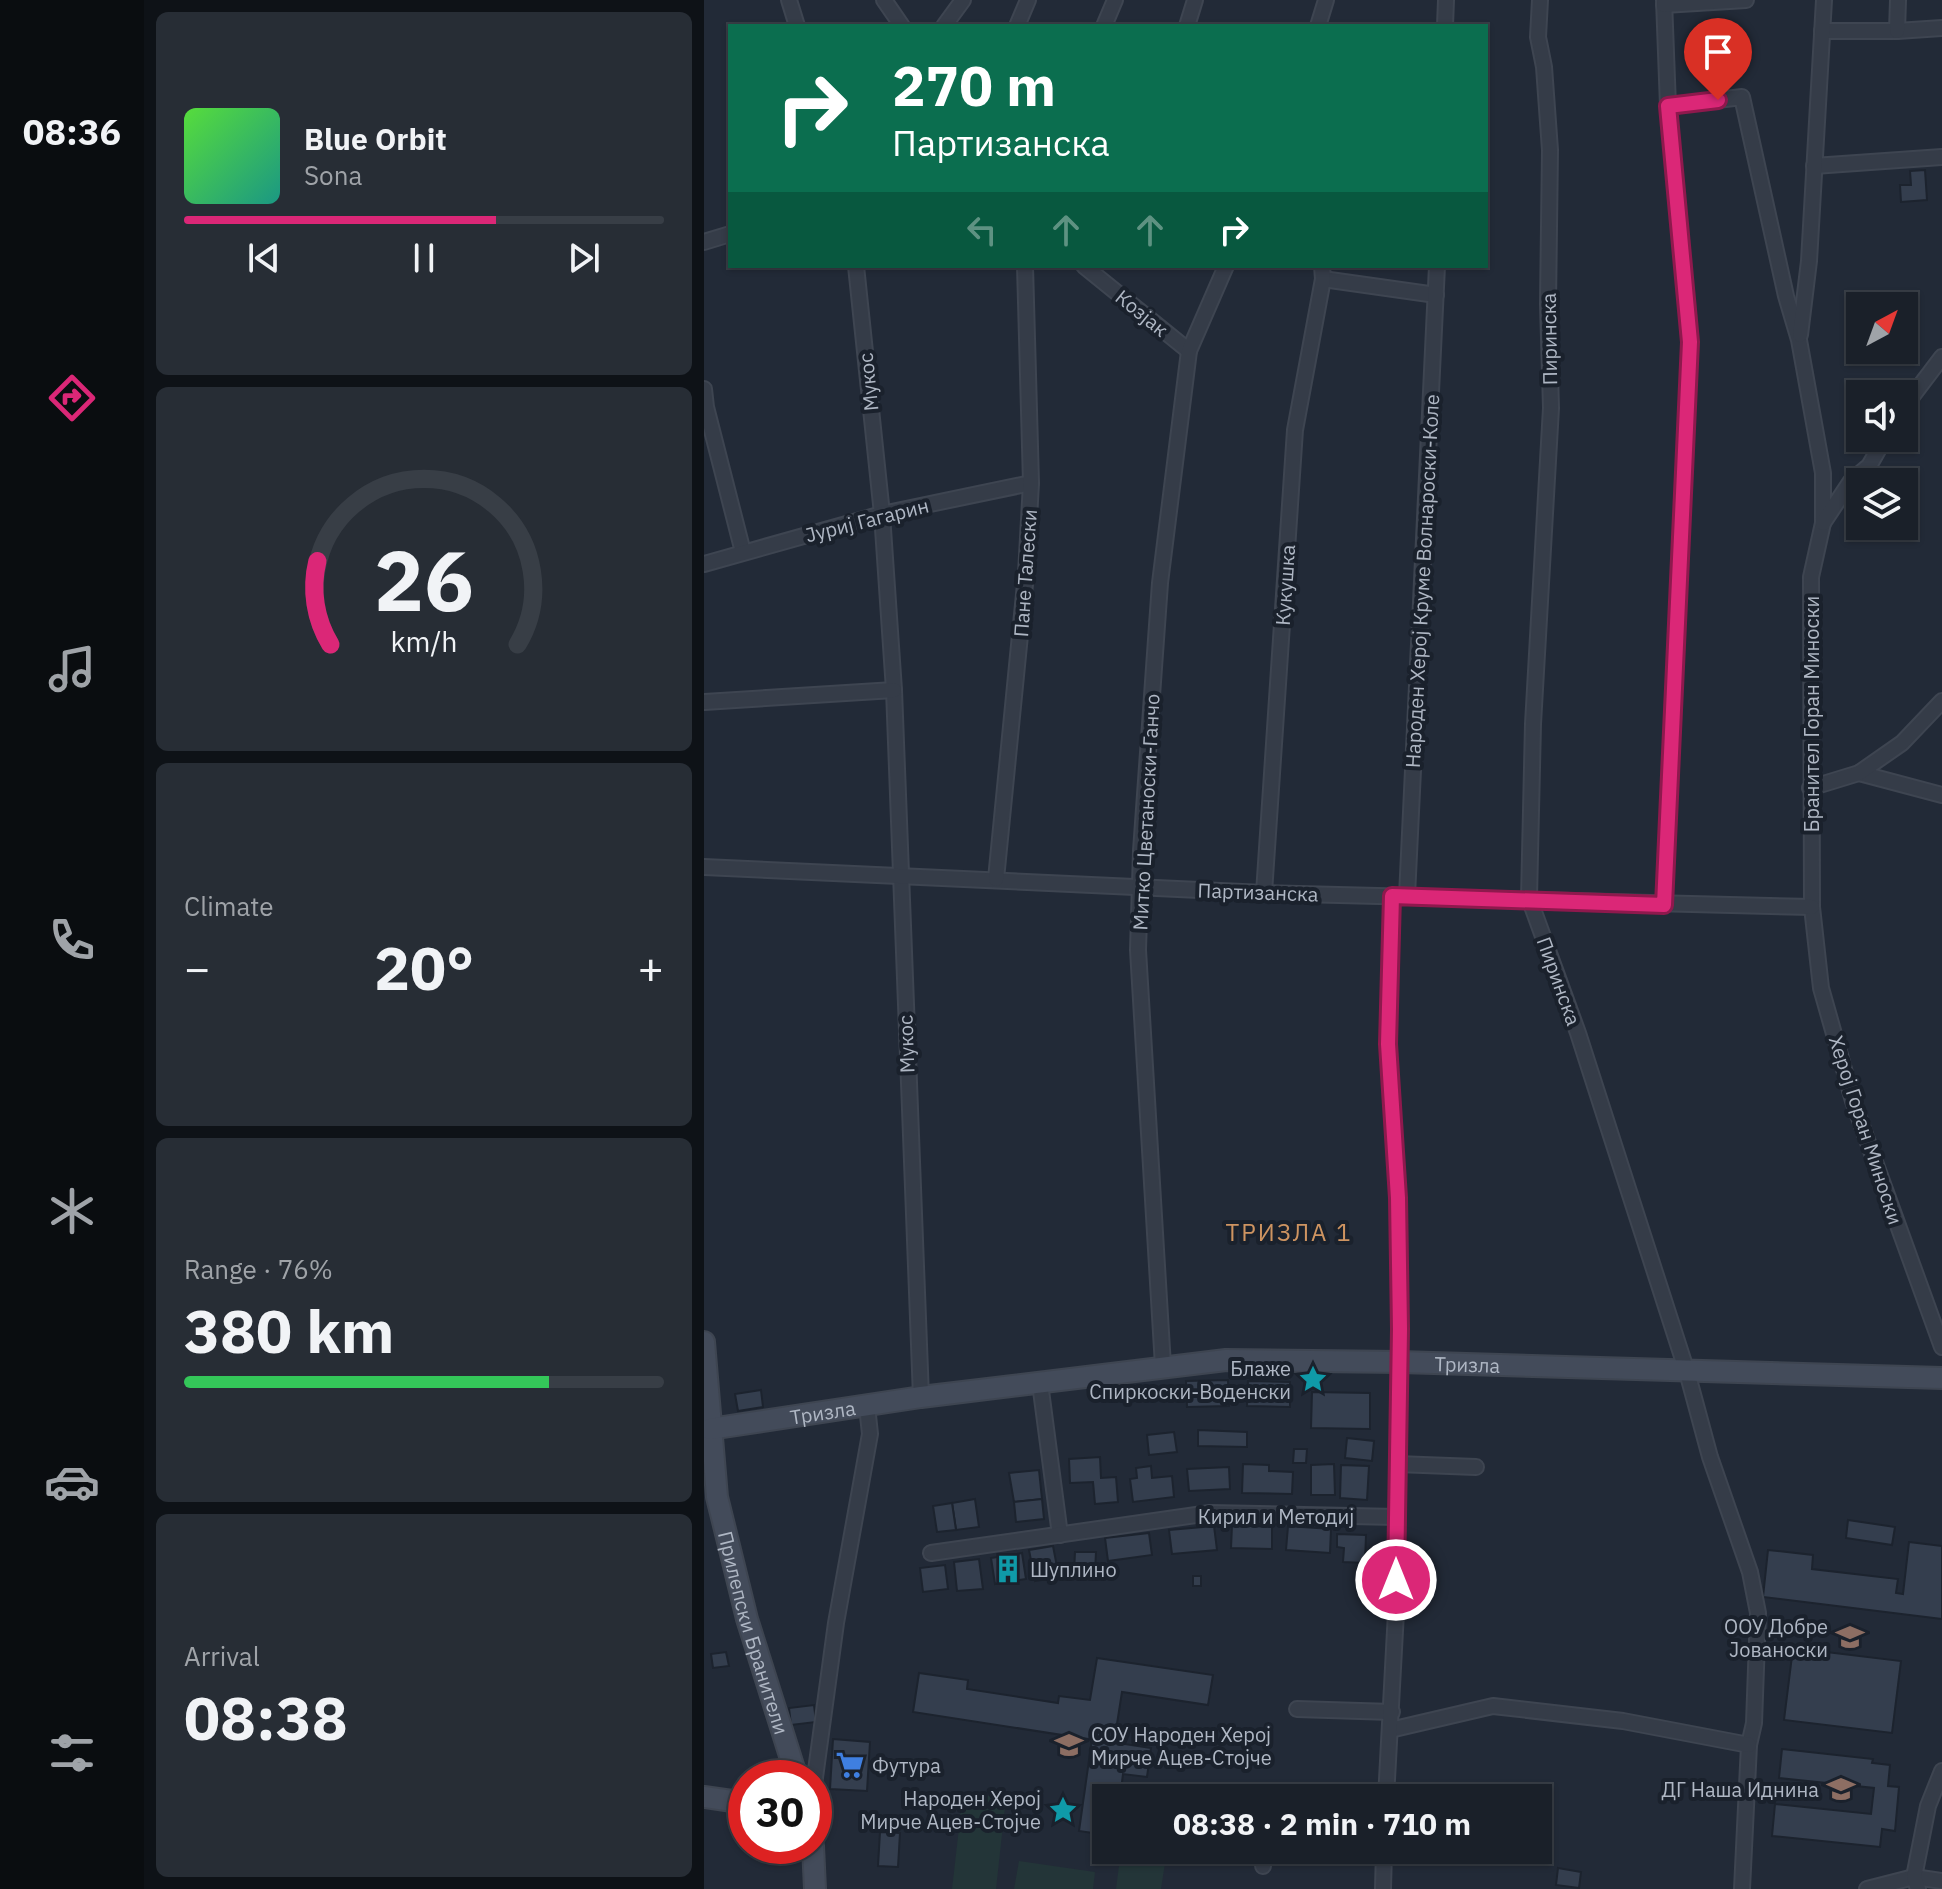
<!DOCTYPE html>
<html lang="en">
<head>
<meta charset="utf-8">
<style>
  body { margin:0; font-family:"IBM Plex Sans",sans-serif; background:#272d35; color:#f1f3f6; height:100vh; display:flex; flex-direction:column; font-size:30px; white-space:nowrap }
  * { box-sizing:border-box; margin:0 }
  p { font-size:26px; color:#9fa3a8 }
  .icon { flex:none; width:44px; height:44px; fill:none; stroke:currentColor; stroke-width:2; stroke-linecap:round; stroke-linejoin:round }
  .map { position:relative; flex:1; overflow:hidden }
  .side { display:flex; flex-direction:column; gap:12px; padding:12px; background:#0e1217; width:560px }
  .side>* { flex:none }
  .hud { position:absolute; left:24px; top:24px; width:760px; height:244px; border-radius:0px; box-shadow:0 2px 6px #0004,0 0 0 2px #383e46; background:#0b6e4f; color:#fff; overflow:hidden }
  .needle { width:52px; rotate:41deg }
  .buttons { position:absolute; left:1142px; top:292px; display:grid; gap:16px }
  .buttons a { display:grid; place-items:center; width:72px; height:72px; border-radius:0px; background:#1a2029; box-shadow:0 2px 6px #0004,0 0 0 2px #383e46; font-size:40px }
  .speed { position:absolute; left:24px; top:1760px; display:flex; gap:16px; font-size:40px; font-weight:700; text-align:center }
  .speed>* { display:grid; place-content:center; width:104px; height:104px; border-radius:50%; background:#1a2029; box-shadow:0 2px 6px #0004,0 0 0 2px #383e46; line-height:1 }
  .speed .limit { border:12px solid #d22; background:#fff; color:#111 }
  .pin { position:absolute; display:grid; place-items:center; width:68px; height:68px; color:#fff; margin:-82px -34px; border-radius:50% 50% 50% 0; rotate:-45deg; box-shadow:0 0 8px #0007 }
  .pin .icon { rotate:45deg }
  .me { position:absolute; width:88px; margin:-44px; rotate:0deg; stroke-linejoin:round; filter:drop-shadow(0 0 6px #0008) }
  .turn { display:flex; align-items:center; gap:28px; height:168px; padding:0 32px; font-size:36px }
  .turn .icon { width:104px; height:104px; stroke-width:2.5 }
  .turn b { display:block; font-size:56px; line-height:68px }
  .lanes { display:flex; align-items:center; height:76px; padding:0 32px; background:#0003; justify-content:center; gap:40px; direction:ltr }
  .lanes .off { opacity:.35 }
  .big { font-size:60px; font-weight:800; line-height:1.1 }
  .side .widget { flex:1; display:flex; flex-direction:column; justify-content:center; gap:12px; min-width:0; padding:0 28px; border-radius:12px; background:#272d35 }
  .side .dial { align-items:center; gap:0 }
  .dial svg { height:208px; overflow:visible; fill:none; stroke:#383e46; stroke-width:7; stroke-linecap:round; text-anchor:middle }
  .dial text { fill:#f1f3f6; stroke:none }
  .song { display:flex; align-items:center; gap:24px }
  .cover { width:96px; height:96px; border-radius:12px; background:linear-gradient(135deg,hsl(110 70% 55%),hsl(170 70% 35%)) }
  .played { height:8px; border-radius:4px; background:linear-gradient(90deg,#db2777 65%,#383e46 65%) }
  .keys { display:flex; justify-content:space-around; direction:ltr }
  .heat { display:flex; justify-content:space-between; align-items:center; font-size:44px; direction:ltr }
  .charge { height:12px; border-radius:6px; background:linear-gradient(90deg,#34c759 76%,#383e46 0) }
  .trip { position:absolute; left:388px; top:1784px; width:460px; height:80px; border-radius:0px; background:#1a2029; box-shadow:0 2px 6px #0004,0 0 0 2px #383e46; font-weight:800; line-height:80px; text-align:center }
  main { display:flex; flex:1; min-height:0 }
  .menu { display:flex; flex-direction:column; width:144px; justify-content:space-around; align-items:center; background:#0a0d10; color:#9fa3a8 }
  .menu .icon { width:56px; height:56px }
  .menu .selected { color:#db2777 }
  .menu b { font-size:36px; color:#f1f3f6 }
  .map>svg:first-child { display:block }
  .green { fill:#233538 }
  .building { fill:#343e4e; stroke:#1c232e; stroke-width:2 }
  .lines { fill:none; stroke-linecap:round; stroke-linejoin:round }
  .street-casing { stroke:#3e4551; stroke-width:18 }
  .secondary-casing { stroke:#3e4551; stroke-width:24 }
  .street { stroke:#353c48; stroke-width:14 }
  .secondary { stroke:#434b5a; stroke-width:20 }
  .route-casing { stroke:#8e194d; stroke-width:20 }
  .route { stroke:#db2777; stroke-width:14 }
  .labels { text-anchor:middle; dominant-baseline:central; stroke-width:8; stroke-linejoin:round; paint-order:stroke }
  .street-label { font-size:20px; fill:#afb7c4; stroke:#1a212c }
  .poi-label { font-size:20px; fill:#afb7c4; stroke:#1a212c; text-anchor:end }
  .quarter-label { font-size:24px; letter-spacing:2px; fill:#ce9461; stroke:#1a212c }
</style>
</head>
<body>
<main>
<nav class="menu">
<b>08:36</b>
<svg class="icon selected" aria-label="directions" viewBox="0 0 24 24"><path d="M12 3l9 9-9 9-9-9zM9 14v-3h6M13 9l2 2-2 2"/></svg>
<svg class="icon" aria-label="music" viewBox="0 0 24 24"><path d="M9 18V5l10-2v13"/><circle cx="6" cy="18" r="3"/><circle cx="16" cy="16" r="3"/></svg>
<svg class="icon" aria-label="phone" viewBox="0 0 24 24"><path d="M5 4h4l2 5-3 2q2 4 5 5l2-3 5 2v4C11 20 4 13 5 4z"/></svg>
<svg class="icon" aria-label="climate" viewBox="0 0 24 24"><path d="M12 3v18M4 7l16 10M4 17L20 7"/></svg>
<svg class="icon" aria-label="car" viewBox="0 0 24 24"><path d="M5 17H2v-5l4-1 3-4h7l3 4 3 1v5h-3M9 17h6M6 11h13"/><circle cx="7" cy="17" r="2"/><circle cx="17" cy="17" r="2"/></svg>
<svg class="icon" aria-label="filters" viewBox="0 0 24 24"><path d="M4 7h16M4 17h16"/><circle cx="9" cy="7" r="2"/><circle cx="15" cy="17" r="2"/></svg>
</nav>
<section class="side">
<div class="widget">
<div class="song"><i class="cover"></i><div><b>Blue Orbit</b><p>Sona</p></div></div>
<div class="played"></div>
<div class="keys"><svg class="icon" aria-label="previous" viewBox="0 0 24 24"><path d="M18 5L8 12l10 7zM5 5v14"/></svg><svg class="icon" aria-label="pause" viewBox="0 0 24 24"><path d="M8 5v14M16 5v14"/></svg><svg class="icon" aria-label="next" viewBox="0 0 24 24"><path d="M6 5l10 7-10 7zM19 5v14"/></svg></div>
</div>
<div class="widget dial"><svg viewBox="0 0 100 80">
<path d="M14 69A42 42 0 1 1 86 69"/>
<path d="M14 69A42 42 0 0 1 9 37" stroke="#db2777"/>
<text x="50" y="56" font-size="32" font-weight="700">26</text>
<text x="50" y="72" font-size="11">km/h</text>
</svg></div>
<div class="widget"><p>Climate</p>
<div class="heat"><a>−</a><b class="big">20°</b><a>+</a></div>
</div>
<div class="widget"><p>Range · 76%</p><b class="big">380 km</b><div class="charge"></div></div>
<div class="widget"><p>Arrival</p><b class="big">08:38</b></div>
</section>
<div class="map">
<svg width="1238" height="1889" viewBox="0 0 1238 1889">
  <rect width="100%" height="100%" fill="#222a37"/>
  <g class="green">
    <path d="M259 1793 302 1798 292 1889H248Z"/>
    <path d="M417 1850H463L457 1889H412Z"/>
    <path d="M315 1861 391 1872 389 1889H310Z"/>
  </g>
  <g class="building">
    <path d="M1221 170 1223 200 1197 202 1196 185H1207L1206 171Z"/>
    <path d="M524 1380 525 1406 483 1407 482 1381Z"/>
    <path d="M544 1381 586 1382V1407L543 1406Z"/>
    <path d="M57 1390 59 1407 34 1411 31 1394Z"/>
    <path d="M608 1392 666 1393V1429L607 1428Z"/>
    <path d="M494 1430 543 1432V1447L494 1446Z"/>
    <path d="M470 1432 473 1452 445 1455 443 1435Z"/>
    <path d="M643 1438 670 1441 668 1461 641 1458Z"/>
    <path d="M590 1449H603L602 1463H589Z"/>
    <path d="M396 1457 397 1478 412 1477 414 1502 391 1504 389 1482 366 1483 365 1459Z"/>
    <path d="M539 1464 565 1465V1471L589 1472 588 1494 538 1493Z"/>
    <path d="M630 1464 631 1495H607V1465Z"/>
    <path d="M637 1465 665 1466 663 1500 636 1498Z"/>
    <path d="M447 1466 448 1478 468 1476 470 1497 429 1502 426 1479 433 1478 432 1468Z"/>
    <path d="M525 1467 526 1489 485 1491 483 1469Z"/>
    <path d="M335 1470 338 1499 310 1502 305 1473Z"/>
    <path d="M271 1499 275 1527 252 1530 248 1503Z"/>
    <path d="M338 1499 340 1519 312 1522 310 1502Z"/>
    <path d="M248 1503 252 1530 233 1532 229 1506Z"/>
    <path d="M1144 1520 1191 1527 1188 1545 1142 1538Z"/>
    <path d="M528 1525 568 1527V1549L527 1548Z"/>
    <path d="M510 1526 513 1550 468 1554 465 1530Z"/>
    <path d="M584 1526 627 1529 626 1553 582 1550Z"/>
    <path d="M445 1533 448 1555 404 1561 401 1538Z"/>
    <path d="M633 1534 662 1535 661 1563 639 1562 640 1548 633 1547Z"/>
    <path d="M1205 1542 1238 1546V1619L1059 1597 1064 1550 1109 1555 1108 1569 1194 1579 1192 1593 1199 1594Z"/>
    <path d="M349 1546 355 1577 331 1581 325 1550Z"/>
    <path d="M371 1552H392L391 1573 370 1572Z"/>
    <path d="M318 1553 322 1579 291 1584 287 1558Z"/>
    <path d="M275 1559 279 1589 253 1591 250 1562Z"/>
    <path d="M241 1565 244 1589 219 1592 216 1568Z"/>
    <rect x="489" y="1576" width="8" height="10"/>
    <path d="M1089 1648 1197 1661 1188 1733 1080 1720Z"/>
    <path d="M22 1652 25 1666 9 1668 7 1654Z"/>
    <path d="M393 1658 509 1675 504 1705 418 1692 410 1743 209 1712 215 1673 264 1680 263 1689 354 1703 355 1696 386 1700Z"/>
    <path d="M110 1705 112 1722 87 1725 85 1708Z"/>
    <path d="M129 1739 166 1742 163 1791 126 1789Z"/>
    <path d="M388 1739 447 1748 443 1777 419 1774 416 1798H402V1835L375 1831Z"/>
    <path d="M1078 1749 1169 1759 1168 1763 1186 1765 1184 1786 1195 1787 1191 1831 1178 1829 1176 1847 1068 1836 1071 1804 1167 1814 1170 1788 1075 1778Z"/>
    <path d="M176 1832 196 1833 194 1867 174 1866Z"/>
    <path d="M854 1868 877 1872 875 1888 852 1885Z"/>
  </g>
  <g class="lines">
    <defs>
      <g id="street">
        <path d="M85 0 93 26"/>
        <path d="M180 0 198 26"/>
        <path d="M836 0 834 37 840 67 846 150 844 304 847 408 829 724 825 898 874 1033 983 1372 1006 1457 1046 1572 1054 1613 1050 1723 1045 1745 1038 1889"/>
        <path d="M960 0 964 106 986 342 960 905"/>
        <path d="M960 5 1042 0"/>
        <path d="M240 26 259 0"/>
        <path d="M313 26 324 0"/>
        <path d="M400 26 411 0"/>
        <path d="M483 26 491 0"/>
        <path d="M614 26 622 0"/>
        <path d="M741 26 742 0"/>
        <path d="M1118 31H1193L1238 28"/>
        <path d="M1193 31 1194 0"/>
        <path d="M964 106 1038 97 1082 296 1095 340 1119 473V523L1107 577 1108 907 1117 988 1149 1101 1238 1347"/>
        <path d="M1110 166 1238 157"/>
        <path d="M0 242 26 234"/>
        <path d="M152 266 178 514 190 690 217 1397"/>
        <path d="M380 266 485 351"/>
        <path d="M619 279 732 295"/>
        <path d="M1096 335 1105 261 1120 0"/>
        <path d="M0 389 2 407 39 552"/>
        <path d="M1200 407 1238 357"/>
        <path d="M1119 523 1147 481 1165 466 1181 438"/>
        <path d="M0 564 178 514 327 483"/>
        <path d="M0 702 190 690"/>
        <path d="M1155 773 1238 795"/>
        <path d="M1106 788 1155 773 1198 743 1238 701"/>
        <path d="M0 867 560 893 1108 907"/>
        <path d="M292 879 322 574 327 483 321 266"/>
        <path d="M560 893 591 430 619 279 618 266"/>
        <path d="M703 896 733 266"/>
        <path d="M459 1366 434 950 437 851 456 583 485 351 522 266"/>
        <path d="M336 1383 356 1535"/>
        <path d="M693 1464 772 1467"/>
        <path d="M227 1553 506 1513 693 1517"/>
        <path d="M593 1709 688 1712"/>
        <path d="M686 1730 789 1706 919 1721 1045 1745"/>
        <path d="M110 1785 132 1623 166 1434 163 1406"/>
        <path d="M682 1798 692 1612 696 1329 694 1198 684 1044 688 896"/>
        <path d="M559 1866 560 1850"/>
        <path d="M679 1889 680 1850"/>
        <path d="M1163 1889 1210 1877 1238 1881"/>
        <path d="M1214 1889 1210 1877 1224 1806 1238 1771"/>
      </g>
      <g id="secondary">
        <path id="s1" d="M0 1342 13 1497 43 1619 93 1778"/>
        <path id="s2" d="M6 1429 217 1397 522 1360 696 1362 1238 1378"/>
        <path d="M0 1797 42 1803"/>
        <path d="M109 1846 111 1889"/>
      </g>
    </defs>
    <use href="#street" class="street-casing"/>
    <use href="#secondary" class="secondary-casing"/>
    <use href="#street" class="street"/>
    <use href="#secondary" class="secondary"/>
  </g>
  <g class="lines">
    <defs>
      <path id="route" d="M692 1580 696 1329 694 1198 684 1044 688 896 960 905 986 342 964 106 1014 100"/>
    </defs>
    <use href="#route" class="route-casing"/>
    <use href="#route" class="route"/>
  </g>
  <defs>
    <symbol id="sight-bare" viewBox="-9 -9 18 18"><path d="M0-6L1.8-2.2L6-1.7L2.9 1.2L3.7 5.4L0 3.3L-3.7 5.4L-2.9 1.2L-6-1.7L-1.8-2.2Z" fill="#0f9aa8" stroke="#1a212c" stroke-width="2.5" paint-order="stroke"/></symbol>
    <symbol id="building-bare" viewBox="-9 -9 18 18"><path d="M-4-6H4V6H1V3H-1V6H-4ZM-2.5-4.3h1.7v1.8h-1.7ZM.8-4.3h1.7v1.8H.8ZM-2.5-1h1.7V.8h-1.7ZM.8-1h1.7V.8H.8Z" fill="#0f9aa8" stroke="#1a212c" stroke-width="2.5" paint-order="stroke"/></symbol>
    <symbol id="school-bare" viewBox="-9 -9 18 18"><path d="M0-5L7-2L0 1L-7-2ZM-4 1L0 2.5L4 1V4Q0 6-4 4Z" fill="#8d6e63" stroke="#1a212c" stroke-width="2.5" paint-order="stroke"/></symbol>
    <symbol id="university-bare" viewBox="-9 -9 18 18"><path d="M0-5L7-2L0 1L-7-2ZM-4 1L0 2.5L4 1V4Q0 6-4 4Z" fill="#8d6e63" stroke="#1a212c" stroke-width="2.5" paint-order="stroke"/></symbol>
    <symbol id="supermarket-bare" viewBox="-9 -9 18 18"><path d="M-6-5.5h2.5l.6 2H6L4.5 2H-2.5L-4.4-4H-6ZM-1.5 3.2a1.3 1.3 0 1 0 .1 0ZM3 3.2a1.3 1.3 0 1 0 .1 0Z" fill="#3f7fe0" stroke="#1a212c" stroke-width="2.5" paint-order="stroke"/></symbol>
  </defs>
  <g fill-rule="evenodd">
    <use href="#sight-bare" x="589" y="1359" width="40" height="40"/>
    <use href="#building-bare" x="284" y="1549" width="40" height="40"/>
    <use href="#school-bare" x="1126" y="1617" width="40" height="40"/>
    <use href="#university-bare" x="345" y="1725" width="40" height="40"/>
    <use href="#supermarket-bare" x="126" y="1745" width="40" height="40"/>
    <use href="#school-bare" x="1117" y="1769" width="40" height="40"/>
    <use href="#sight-bare" x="339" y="1790" width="40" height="40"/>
  </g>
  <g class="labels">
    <g class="street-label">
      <text transform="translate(438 313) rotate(39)">Козјак</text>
      <text transform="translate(845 339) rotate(-91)">Пиринска</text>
      <text transform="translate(164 382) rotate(-96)">Мукос</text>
      <text transform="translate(163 520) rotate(-14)">Јуриј Гагарин</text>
      <text transform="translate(321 573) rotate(-86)">Пане Талески</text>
      <text transform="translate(718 581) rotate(-87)">Народен Херој Круме Волнароски-Коле</text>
      <text transform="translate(581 585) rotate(-86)">Кукушка</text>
      <text transform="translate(1107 714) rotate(-90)">Бранител Горан Миноски</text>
      <text transform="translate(442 812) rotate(-87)">Митко Цветаноски-Ганчо</text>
      <text transform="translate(554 892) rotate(2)">Партизанска</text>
      <text transform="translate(855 981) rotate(70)">Пиринска</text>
      <text transform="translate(202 1044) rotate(-92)">Мукос</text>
      <text transform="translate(1162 1130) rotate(72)">Херој Горан Миноски</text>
      <text stroke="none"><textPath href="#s2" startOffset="762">Тризла</textPath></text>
      <text stroke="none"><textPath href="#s2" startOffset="114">Тризла</textPath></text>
      <text x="572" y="1516">Кирил и Методиј</text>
      <text stroke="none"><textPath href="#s1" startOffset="296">Прилепски Бранители</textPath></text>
    </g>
    <g class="poi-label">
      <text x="587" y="1368">Блаже<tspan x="587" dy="23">Спиркоски-Воденски</tspan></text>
      <text x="326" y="1569" text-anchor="start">Шуплино</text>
      <text x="1124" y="1626">ООУ Добре<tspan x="1124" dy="23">Јованоски</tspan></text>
      <text x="387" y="1734" text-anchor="start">СОУ Народен Херој<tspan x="387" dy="23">Мирче Ацев-Стојче</tspan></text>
      <text x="168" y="1765" text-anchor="start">Футура</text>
      <text x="1115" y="1789">ДГ Наша Иднина</text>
      <text x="337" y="1798">Народен Херој<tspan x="337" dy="23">Мирче Ацев-Стојче</tspan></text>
    </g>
    <g class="quarter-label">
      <text x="585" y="1232">ТРИЗЛА 1</text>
    </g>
  </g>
</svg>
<div class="buttons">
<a><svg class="needle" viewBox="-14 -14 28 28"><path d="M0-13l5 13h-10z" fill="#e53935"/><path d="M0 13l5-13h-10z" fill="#9fa3a8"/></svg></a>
<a><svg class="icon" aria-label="sound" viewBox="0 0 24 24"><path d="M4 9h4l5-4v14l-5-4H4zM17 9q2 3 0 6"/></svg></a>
<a><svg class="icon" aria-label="layers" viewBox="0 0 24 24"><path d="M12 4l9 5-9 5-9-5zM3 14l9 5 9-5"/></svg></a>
</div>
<div class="speed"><div class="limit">30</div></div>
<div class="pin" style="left:1014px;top:100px;background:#d93025"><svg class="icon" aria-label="arrive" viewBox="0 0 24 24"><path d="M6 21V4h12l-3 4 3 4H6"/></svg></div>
<svg class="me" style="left:692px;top:1580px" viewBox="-20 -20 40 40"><circle r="17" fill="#db2777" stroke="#fff" stroke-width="3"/><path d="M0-11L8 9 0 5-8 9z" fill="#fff"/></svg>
<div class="trip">08:38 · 2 min · 710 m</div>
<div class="hud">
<div class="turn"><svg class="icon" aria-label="right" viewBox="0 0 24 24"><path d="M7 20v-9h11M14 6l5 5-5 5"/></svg><div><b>270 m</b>Партизанска</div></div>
<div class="lanes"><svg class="icon off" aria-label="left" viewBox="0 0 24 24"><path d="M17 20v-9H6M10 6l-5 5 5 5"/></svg><svg class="icon off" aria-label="ahead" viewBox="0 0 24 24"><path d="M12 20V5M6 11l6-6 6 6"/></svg><svg class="icon off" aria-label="ahead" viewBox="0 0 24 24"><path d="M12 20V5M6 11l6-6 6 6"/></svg><svg class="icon" aria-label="right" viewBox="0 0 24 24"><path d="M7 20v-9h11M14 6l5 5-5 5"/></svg></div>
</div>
</div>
</main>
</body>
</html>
